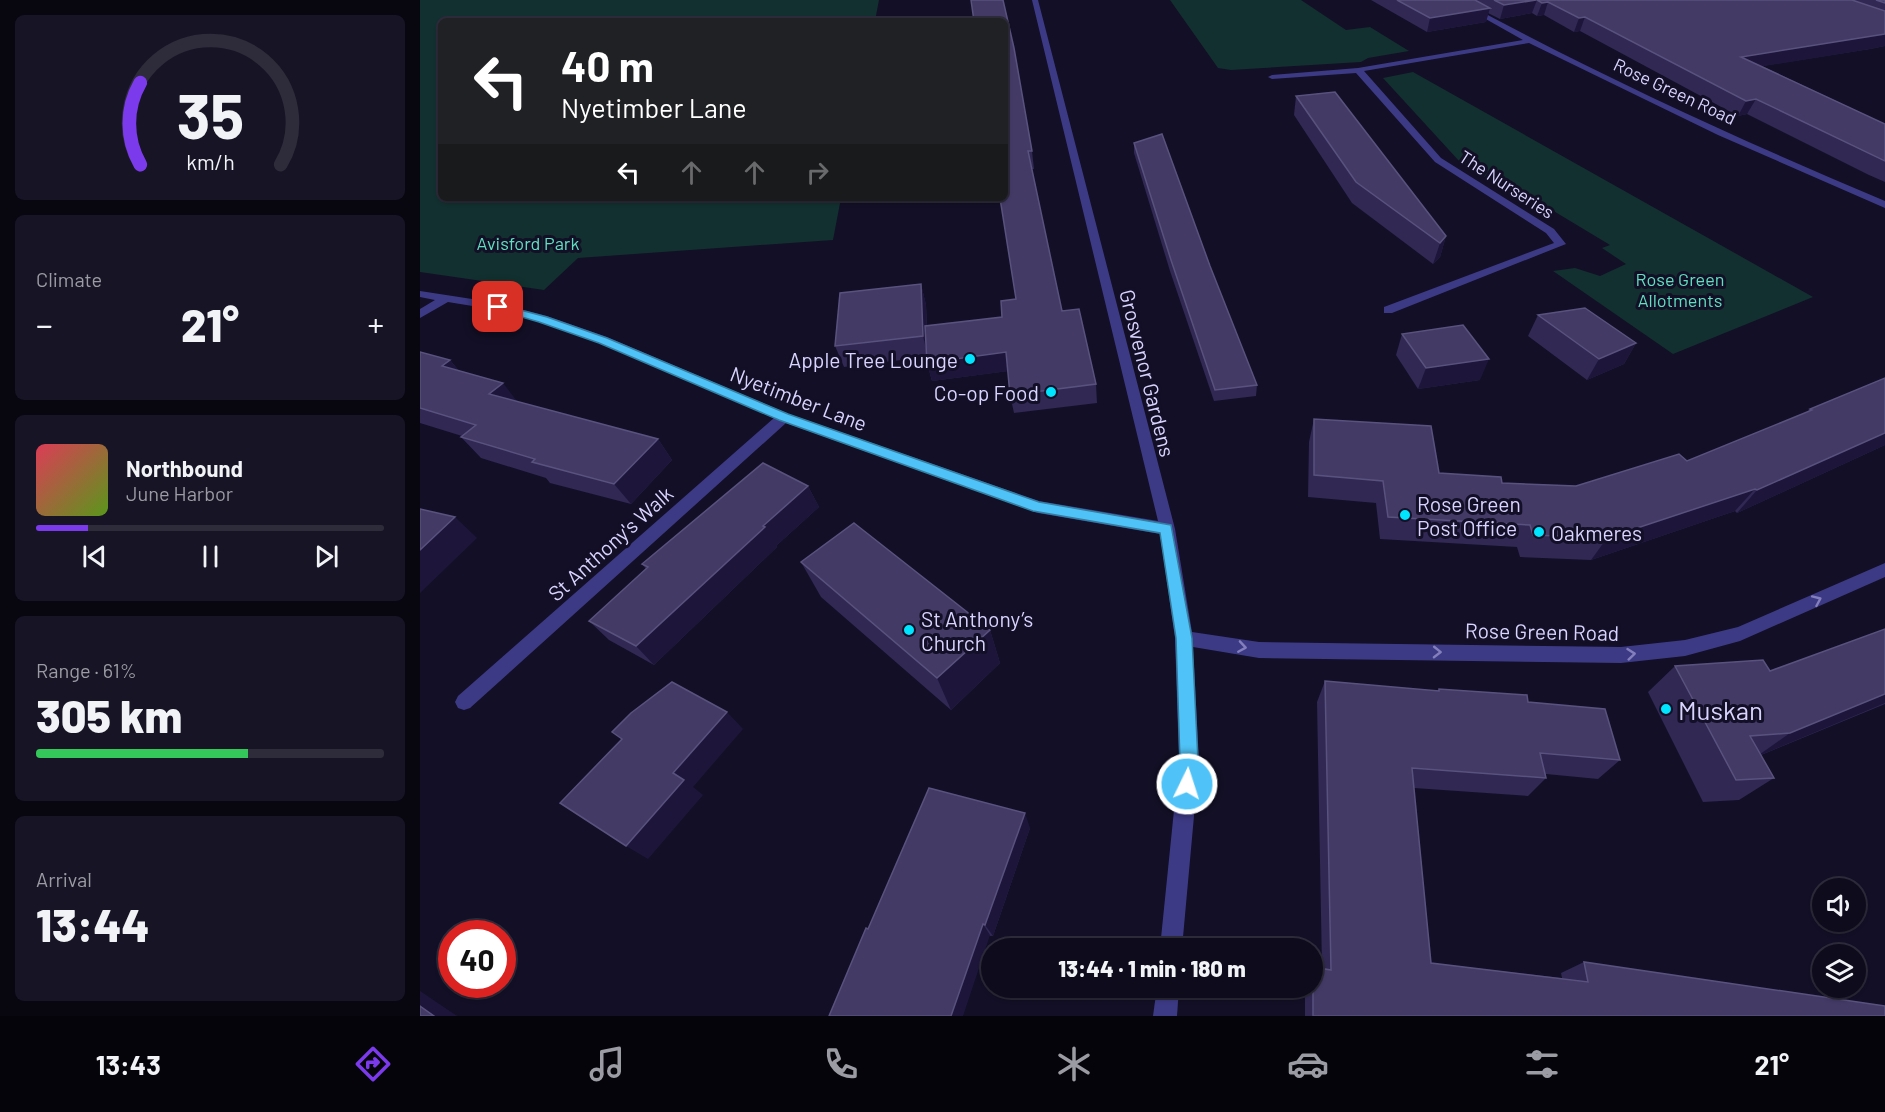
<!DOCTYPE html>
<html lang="en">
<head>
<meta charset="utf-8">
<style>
  body { margin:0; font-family:Barlow,sans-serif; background:#171425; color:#f1f3f6; height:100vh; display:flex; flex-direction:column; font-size:22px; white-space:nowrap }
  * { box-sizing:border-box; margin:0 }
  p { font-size:20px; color:#9b9ba3 }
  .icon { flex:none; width:33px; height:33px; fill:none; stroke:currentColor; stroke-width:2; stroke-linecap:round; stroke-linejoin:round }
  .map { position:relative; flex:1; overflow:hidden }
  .panel { display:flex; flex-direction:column; gap:15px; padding:15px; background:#08060f; width:420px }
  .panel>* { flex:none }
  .top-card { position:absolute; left:18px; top:18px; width:570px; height:183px; border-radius:9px; box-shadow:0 2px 4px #0004,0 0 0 2px #2e2b3b; background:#202124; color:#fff; overflow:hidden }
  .fabs { position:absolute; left:1392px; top:878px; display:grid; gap:12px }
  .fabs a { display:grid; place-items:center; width:54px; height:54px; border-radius:50%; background:#0e0b1c; box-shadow:0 2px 4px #0004,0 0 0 2px #2e2b3b; font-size:30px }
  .speed { position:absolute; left:18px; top:920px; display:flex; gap:12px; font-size:30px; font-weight:700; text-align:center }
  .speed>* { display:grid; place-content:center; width:78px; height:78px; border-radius:50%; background:#0e0b1c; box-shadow:0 2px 4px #0004,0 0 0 2px #2e2b3b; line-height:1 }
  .speed .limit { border:9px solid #d22; background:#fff; color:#111 }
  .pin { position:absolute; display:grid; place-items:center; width:51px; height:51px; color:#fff; margin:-26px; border-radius:12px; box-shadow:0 3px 9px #0006 }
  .me { position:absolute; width:66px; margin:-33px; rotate:4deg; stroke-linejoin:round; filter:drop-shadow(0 0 4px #0008) }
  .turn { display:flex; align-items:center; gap:21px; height:126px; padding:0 24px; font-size:27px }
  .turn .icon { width:78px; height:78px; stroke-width:2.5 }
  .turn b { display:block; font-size:42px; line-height:51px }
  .lanes { display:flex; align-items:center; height:57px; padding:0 24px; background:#0003; justify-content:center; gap:30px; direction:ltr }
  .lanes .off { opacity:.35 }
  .big { font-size:45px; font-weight:800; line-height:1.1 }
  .panel .widget { flex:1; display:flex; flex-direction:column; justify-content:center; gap:9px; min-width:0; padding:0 21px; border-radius:9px; background:#171425 }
  .panel .dial { align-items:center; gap:0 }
  .dial svg { height:156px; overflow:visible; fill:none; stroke:#2e2b3b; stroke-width:7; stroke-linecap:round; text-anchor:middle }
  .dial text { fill:#f1f3f6; stroke:none }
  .song { display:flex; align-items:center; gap:18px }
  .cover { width:72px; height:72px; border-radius:9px; background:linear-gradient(135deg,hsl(350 70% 55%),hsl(90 70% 35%)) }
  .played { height:6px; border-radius:3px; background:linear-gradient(90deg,#7c3aed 15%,#2e2b3b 15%) }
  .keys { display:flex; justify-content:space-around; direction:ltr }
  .heat { display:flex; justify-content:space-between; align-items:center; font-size:33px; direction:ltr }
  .charge { height:9px; border-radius:4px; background:linear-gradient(90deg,#34c759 61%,#2e2b3b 0) }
  .trip { position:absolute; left:561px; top:938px; width:342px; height:60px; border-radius:30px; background:#0e0b1c; box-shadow:0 2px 4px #0004,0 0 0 2px #2e2b3b; font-weight:800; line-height:60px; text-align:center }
  .dock { display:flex; height:96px; justify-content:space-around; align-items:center; background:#06040b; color:#9b9ba3 }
  .dock .icon { width:42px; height:42px }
  .dock .current { color:#7c3aed }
  .dock b { font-size:27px; color:#f1f3f6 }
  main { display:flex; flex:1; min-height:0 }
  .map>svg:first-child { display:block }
  .green { fill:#12302f }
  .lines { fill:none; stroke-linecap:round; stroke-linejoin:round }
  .minor { fill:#3d3a85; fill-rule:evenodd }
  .wall { fill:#312854 }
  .shaded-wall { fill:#1d163a }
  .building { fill:#433a66; stroke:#5a527e; stroke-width:1.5 }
  .oneway { stroke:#837fbc }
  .route { fill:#4fc3f7; stroke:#337fa1; stroke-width:1.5 }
  .poi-dot { fill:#00e5ff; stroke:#130f26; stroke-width:2 }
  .labels { text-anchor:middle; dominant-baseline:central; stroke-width:6; stroke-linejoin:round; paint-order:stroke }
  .far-street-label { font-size:18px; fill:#d9d4ff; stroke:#130f26 }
  .far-park-label { font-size:18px; fill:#5fe0c0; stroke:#130f26 }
  .poi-label { font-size:21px; fill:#d9d4ff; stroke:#130f26; text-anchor:start }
  .street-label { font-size:21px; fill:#d9d4ff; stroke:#130f26 }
  .near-poi-label { font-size:26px; fill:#d9d4ff; stroke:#130f26; text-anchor:start }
</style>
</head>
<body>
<main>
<section class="panel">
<div class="widget dial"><svg viewBox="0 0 100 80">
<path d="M14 69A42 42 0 1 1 86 69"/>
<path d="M14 69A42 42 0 0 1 14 27" stroke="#7c3aed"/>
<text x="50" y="56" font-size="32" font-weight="700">35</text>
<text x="50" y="72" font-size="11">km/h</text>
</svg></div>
<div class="widget"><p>Climate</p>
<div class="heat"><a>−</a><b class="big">21°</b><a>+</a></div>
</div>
<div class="widget">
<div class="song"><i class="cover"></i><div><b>Northbound</b><p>June Harbor</p></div></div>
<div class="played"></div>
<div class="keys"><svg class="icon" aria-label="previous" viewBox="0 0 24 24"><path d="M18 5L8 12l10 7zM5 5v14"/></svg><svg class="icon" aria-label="pause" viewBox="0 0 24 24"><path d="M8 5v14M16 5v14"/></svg><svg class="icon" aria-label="next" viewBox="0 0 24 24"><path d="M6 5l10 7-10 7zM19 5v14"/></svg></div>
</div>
<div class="widget"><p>Range · 61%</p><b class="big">305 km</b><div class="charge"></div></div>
<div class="widget"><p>Arrival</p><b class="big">13:44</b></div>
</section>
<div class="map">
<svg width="1465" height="1016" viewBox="0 0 1465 1016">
  <rect width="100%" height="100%" fill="#130f26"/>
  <g class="green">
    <path d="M0 0H459L455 21H21V198H421L413 240 158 258 124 290 0 272Z"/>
    <path d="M750 0H881L926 30 950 27 989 51 948 58 941 62 811 70 798 68Z"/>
    <path d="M993 72 1393 297 1253 354 1133 271 1155 268 1180 276 1206 264 1182 248 1190 245 1112 198 1090 192 1040 162 963 78Z"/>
  </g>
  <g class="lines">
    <g class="minor">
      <path d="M612 0H618L755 529 772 632 839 642 1201 647 1265 640 1318 627 1465 563V577L1320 641 1265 656 1201 663 839 658 773 647 779 761 762 948H740L759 761 755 638 740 534 618 513 366 423 50 708 44 710 38 708 35 702 38 696 354 418 179 343 119 322 77 310 28 302 0 318V309L15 300 0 297V291L78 303 127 316 187 337 369 414 619 501 738 521Z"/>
      <path d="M1032 0H1040C1178 75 1320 140 1465 201V208L1298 135 1109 43 944 71 1021 158 1134 229 1146 244 972 313H964V307L1134 243 1126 233 1015 162 936 73 852 79 848 77 852 75 938 68 1103 40Z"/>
      <path d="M737 987H759L757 1016H733Z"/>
    </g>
  </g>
  <g class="wall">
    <path d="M951 0H1465V46L1450 49 1342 66 1465 124V182L1449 175 1327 114 1318 116 1160 31 1154 32 1124 15 1117 16 1112 13 1080 19 1068 13 1066 22 1007 32Z"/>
    <path d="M585 21 612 151 614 169H611L642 311 676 384 677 403 594 413 590 395 588 371 512 381 507 363 506 357 424 367 415 346 501 284 506 305 507 326 582 317 596 299 584 221 579 198H585Z"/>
    <path d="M876 96 1026 236 1020 257 1013 264 932 203 874 115Z"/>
    <path d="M714 143 837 385 836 396 794 401 750 271 714 153Z"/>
    <path d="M1118 315 1216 343 1204 364 1167 380 1108 336Z"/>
    <path d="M982 334 1060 380 998 389 976 355Z"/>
    <path d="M0 352 30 360 39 371 98 402 238 439 252 460 211 504 130 483 126 478 61 458 41 437 42 436 0 423Z"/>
    <path d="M1465 378V445L1317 513 1315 511 1171 560 1100 557 1097 547 960 539 956 503 888 497 889 442 894 419 1019 473 1082 483 1156 486 1267 461 1387 412 1390 409Z"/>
    <path d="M388 486 399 507 356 546 357 547 234 665 189 640 169 621 226 569 222 564Z"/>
    <path d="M381 562 570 630 580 663 531 710 401 597Z"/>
    <path d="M1465 629V704L1341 755 1354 778 1319 800 1283 802 1228 692 1255 666 1350 671Z"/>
    <path d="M905 681 1017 691 1019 689 1108 702 1200 760 1178 779 1126 774V778L1108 796 994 788 1011 963 1142 978 1141 973 1164 962 1465 1016H885V987H892V969L893 967 902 968 897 702Z"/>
    <path d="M610 828 573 936 448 929Z"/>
  </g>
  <g class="shaded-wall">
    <path d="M1117 0 1112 13 1080 19 1084 5Z"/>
    <path d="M1128 2 1124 15 1117 16 1122 3Z"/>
    <path d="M1070 8 1066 22 1007 32 1010 18Z"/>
    <path d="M1165 17 1160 31 1154 32 1159 18Z"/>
    <path d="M1465 34V46L1450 49 1314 71 1321 57Z"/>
    <path d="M1336 99 1327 114 1318 116 1326 101Z"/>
    <path d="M1026 236 1020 257 1013 264 1020 243Z"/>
    <path d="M501 284 506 305 508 357 503 336Z"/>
    <path d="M1216 343 1204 364 1167 380 1179 359Z"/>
    <path d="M586 352 589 371 512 381 507 363Z"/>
    <path d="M1069 359 1060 380 998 389 1006 368Z"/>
    <path d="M30 360 48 382 22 366Z"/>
    <path d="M83 383 100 405 69 394Z"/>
    <path d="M1465 433V445L1317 513 1337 490Z"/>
    <path d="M238 439 252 460 211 504 194 484Z"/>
    <path d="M388 486 399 507 356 546 357 547 234 665 216 646 343 526Z"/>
    <path d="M1335 489 1315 511 1171 560 1187 538Z"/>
    <path d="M35 517 57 538 0 593V550Z"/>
    <path d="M570 630 580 663 531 710 517 678Z"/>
    <path d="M1465 694V703L1336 757 1370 733Z"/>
    <path d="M307 712 323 729 273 787 283 795 228 859 206 846 253 773Z"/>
    <path d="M605 813 610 828 573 936 565 925Z"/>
    <path d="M563 924 570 935 543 1016H531Z"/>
    <path d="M0 991 37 1016H14L0 1006Z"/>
  </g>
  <g class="building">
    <path d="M551 0H583L594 48 612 151H608L642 311 659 309 676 384 590 395 586 352 507 363 505 326 582 317 581 301 596 299 580 198H585V21H554Z"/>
    <path d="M977 0H1055L1070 8 1010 18Z"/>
    <path d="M1074 0H1116L1084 5Z"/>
    <path d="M1117 0H1432L1465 11V34L1321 57 1465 124V161L1336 99 1326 101 1165 17 1159 18 1128 2 1122 3Z"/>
    <path d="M1456 0H1465V3Z"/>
    <path d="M915 92 1026 236 1020 243 936 182 876 96Z"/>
    <path d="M742 134 790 266 837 385 795 390 751 260 714 143Z"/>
    <path d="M501 284 503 336 415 346 420 293Z"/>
    <path d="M1165 308 1216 343 1179 359 1118 315Z"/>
    <path d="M1043 325 1069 359 1006 368 982 334Z"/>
    <path d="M0 352 30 360 22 366 83 383 69 394 238 439 194 484 112 462 115 459 41 437 56 425 0 408Z"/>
    <path d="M1465 378V433L1337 490 1335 489 1187 538 1113 535 1110 525 968 517 963 481 894 475V419L1011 426 1019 473 1081 477 1082 483 1156 486 1259 454 1267 461 1392 410 1390 409Z"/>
    <path d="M343 463 388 486 343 526 345 527 216 646 169 621 228 567 222 564Z"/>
    <path d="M0 509 35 517 0 550Z"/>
    <path d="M434 523 570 630 517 678 381 562Z"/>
    <path d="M1465 629V694L1370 733 1330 736 1354 778 1316 780 1255 666 1343 660 1350 671Z"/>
    <path d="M905 681 1019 691V689L1107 695 1108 702 1185 709 1200 760 1120 753 1126 778 992 768 1011 963 1168 982 1164 962 1465 1006V1016H893V967L911 970Z"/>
    <path d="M252 682 307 712 253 773 264 780 206 846 140 803 202 739 192 732 211 713Z"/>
    <path d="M509 788 605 813 565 925 563 924 531 1016H409L446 928 448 929Z"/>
    <path d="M0 1006 14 1016H0Z"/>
  </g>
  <defs><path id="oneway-chevron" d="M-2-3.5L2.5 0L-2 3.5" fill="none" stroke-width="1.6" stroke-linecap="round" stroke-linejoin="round" transform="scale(1.5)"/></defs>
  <g class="oneway">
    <use href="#oneway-chevron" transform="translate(1397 600) rotate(-24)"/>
    <use href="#oneway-chevron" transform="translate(822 647) rotate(9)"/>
    <use href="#oneway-chevron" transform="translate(1017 652) rotate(1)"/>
    <use href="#oneway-chevron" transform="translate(1211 654) rotate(-6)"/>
  </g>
  <path class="route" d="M78 304 127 317 187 338 368 414 619 502 751 525 772 638 778 761 773 790 767 793 760 790 758 784 760 761 756 638 740 533 613 511 359 420 179 343 119 322 74 309 72 307Z"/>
  <g class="poi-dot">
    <circle cx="550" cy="359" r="6"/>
    <circle cx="631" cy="392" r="6"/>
    <circle cx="985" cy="515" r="6"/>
    <circle cx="1119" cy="532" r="6"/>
    <circle cx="489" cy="630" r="6"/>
    <circle cx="1246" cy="709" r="6"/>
  </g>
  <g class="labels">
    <g class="far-street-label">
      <text transform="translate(1255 91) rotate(25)">Rose Green Road</text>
      <text transform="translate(1087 184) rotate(33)">The Nurseries</text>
    </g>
    <g class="far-park-label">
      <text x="108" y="243">Avisford Park</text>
      <text x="1260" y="279">Rose Green<tspan x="1260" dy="21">Allotments</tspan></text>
    </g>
    <g class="poi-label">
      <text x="538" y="359" text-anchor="end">Apple Tree Lounge</text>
      <text x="619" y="392" text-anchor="end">Co-op Food</text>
      <text x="997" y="503">Rose Green<tspan x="997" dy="24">Post Office</tspan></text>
      <text x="1131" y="532">Oakmeres</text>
      <text x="501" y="618">St Anthony’s<tspan x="501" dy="24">Church</tspan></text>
    </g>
    <g class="street-label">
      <text transform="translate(728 373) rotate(76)">Grosvenor Gardens</text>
      <text transform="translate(379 398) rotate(21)">Nyetimber Lane</text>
      <text transform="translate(190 543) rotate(-42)">St Anthony's Walk</text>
      <text transform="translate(1122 631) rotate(1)">Rose Green Road</text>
    </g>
    <g class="near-poi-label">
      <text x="1258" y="709">Muskan</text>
    </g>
  </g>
</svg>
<div class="fabs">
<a><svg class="icon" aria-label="sound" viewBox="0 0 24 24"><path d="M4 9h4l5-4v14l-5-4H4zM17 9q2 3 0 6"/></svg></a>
<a><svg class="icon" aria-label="layers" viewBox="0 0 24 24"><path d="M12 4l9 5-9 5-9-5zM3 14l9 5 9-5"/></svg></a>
</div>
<div class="speed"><div class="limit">40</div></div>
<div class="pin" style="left:78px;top:307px;background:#d93025"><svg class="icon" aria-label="arrive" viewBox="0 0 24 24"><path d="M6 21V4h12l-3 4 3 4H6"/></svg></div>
<svg class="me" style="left:767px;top:784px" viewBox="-20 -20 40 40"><circle r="17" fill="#4fc3f7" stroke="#fff" stroke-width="3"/><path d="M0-11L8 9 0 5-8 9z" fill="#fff"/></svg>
<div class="trip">13:44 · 1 min · 180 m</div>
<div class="top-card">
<div class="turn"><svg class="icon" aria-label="left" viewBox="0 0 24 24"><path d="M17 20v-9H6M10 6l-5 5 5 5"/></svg><div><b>40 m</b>Nyetimber Lane</div></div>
<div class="lanes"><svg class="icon" aria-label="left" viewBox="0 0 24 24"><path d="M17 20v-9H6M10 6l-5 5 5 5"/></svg><svg class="icon off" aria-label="ahead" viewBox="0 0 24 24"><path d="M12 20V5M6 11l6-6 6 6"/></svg><svg class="icon off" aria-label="ahead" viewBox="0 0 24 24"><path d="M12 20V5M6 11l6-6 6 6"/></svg><svg class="icon off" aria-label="right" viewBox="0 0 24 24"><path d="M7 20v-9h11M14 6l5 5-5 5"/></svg></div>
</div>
</div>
</main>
<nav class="dock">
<b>13:43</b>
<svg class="icon current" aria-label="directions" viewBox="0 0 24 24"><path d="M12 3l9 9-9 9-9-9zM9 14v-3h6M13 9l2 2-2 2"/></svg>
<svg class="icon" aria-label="music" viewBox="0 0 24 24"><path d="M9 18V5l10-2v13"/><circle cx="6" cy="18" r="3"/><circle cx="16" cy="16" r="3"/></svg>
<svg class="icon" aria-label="phone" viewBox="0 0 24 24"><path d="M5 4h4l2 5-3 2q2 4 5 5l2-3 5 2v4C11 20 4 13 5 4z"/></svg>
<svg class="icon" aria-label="climate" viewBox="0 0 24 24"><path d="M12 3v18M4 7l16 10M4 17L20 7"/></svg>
<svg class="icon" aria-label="car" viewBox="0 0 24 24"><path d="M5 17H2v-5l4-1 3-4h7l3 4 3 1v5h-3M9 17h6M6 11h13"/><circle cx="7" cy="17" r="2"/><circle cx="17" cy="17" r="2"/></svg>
<svg class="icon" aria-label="filters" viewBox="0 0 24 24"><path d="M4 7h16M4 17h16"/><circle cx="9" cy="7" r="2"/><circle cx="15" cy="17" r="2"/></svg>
<b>21°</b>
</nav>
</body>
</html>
